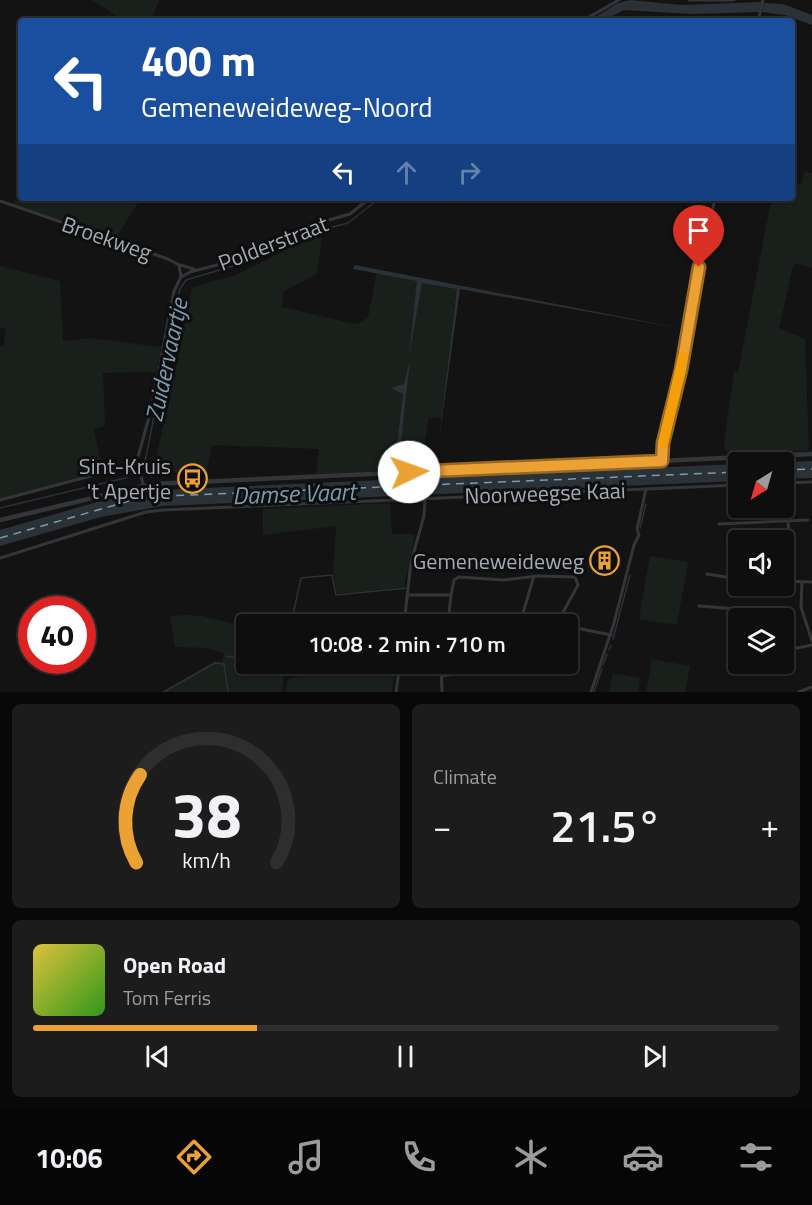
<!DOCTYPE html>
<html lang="en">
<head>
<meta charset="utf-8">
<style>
  body { margin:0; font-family:"Titillium Web",sans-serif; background:#1c1c1d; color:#f1f3f6; height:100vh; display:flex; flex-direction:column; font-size:22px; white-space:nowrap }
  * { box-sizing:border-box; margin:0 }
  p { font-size:20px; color:#9b9c9e }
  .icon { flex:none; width:33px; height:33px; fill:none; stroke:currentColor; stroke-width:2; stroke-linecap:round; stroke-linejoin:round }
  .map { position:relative; height:692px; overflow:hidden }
  .details { display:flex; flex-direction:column; gap:12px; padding:12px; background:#080808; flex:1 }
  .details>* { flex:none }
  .hud { position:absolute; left:18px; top:18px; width:777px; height:183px; border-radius:6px; box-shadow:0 2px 4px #0004,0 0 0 2px #2e2e2f; background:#1a4fa0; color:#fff; overflow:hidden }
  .needle { width:39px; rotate:217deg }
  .buttons { position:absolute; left:728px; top:452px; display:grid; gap:12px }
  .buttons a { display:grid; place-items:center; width:66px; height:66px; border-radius:6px; background:#0e0e0f; box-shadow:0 2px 4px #0004,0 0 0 2px #2e2e2f; font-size:30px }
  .speed { position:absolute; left:18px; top:596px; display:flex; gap:12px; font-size:30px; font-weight:700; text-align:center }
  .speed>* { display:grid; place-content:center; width:78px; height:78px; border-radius:50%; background:#0e0e0f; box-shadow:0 2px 4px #0004,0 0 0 2px #2e2e2f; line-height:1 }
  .speed .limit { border:9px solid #d22; background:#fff; color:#111 }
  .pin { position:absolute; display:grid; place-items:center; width:51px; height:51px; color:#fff; margin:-62px -26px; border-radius:50% 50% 50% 0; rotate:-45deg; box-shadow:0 0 6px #0007 }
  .pin .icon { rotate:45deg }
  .me { position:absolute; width:66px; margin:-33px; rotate:87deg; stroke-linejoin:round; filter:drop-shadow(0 0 4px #0008) }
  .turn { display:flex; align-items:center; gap:21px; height:126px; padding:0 24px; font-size:27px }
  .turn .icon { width:78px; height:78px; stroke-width:2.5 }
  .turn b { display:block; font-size:42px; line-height:51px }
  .lanes { display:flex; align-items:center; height:57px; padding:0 24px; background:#0003; justify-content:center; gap:30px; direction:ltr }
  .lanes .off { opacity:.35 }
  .big { font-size:45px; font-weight:600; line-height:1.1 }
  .details .tile { flex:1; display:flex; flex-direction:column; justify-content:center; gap:9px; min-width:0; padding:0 21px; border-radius:9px; background:#1c1c1d }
  .details .dial { align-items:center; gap:0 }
  .dial svg { height:156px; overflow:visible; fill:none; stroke:#2e2e2f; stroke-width:7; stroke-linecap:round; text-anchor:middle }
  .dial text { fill:#f1f3f6; stroke:none }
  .song { display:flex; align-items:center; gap:18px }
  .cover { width:72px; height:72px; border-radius:9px; background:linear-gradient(135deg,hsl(50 70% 55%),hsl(110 70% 35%)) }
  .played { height:6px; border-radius:3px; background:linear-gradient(90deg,#eca134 30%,#2e2e2f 30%) }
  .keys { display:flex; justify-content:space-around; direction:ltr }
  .heat { display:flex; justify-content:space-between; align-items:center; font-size:33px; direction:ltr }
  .details .tiles { flex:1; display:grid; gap:12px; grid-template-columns:1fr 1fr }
  .tile:last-child { grid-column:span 2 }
  .trip { position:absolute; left:236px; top:614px; width:342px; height:60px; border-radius:6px; background:#0e0e0f; box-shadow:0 2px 4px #0004,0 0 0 2px #2e2e2f; font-weight:600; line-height:60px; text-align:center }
  .dock { display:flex; height:96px; justify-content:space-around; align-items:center; background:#060606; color:#9b9c9e }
  .dock .icon { width:42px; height:42px }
  .dock .on { color:#eca134 }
  .dock b { font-size:27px; color:#f1f3f6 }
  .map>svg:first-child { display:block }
  .green { fill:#191f1a }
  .water { fill:#2a3238 }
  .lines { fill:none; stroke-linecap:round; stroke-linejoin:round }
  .stream { stroke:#2a3238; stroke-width:1.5 }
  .ferry { stroke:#7c9baf; stroke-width:1.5; stroke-dasharray:8 6; stroke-linecap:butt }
  .minor { stroke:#343539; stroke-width:3 }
  .tertiary { stroke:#343539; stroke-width:4.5 }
  .route-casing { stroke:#996922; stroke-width:15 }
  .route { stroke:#eca134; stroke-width:10 }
  .slow { stroke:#f59e0b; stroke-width:10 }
  .labels { text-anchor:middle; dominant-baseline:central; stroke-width:6; stroke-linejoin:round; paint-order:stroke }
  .street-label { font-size:22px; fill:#a5abb4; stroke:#0e0e0f }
  .poi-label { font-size:22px; fill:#a5abb4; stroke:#0e0e0f; text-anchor:end }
  .water-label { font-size:24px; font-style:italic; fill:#7c9baf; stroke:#0e0e0f }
</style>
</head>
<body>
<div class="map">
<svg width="812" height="692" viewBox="0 0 812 692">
  <rect width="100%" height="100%" fill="#131314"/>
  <g class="green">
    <path d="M92 0H159L151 21H117L115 15Z"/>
    <path d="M805 171 812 173V268L794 263 779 328 805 339 809 451 728 452 725 450 724 441 734 372H738L770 206 773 198H792V182L801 185Z"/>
    <path d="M21 186V198H141L116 238 13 206Z"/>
    <path d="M322 237 317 274 284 291 281 307 356 324 368 318 377 271 458 288 442 419 429 417 422 462 410 470 316 474 319 449 212 445 205 479 177 480V473L154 469 192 287 236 275 296 245Z"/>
    <path d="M0 266 60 281 63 341 90 338 161 347 156 372 103 373 105 426 94 429 102 471 0 500V346L4 345 6 328H0Z"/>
    <path d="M390 503 392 534H415L404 587 337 594 333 573 336 526 263 535V509Z"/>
    <path d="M650 556 688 562 677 625 639 619Z"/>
    <path d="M186 615 203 616 246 627V663H285L282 692H161L215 661 222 662 224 653 206 648 175 647 170 616Z"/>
    <path d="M652 659 690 666 685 692H646Z"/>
    <path d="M395 665 392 692H286L287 681 291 678Z"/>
    <path d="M613 673 640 678 638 692H609Z"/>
  </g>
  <g class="water">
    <path d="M630 0 682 5 761 2 759 12 691 14 624 10 602 21H589L618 3Z"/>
    <path d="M764 3 783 4 812 15V25L785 15 762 12Z"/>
    <path d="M355 265 684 329 460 289 439 440 457 289 422 283 409 356 417 281 353 269Z"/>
    <path d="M410 360 399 459 395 463 403 394 391 388 404 384Z"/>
    <path d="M812 461V478L783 479V462Z"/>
    <path d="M738 464V481L162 506 101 517 0 546V530L97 502 160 490Z"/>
  </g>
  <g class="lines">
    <g class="stream">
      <path d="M0 508 125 478 144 466 180 289 186 280 233 266 294 237 348 223 380 198"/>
      <path d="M640 528 646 504"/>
      <path d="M291 624 301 578 332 575 336 595 407 588"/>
      <path d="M613 639 630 575"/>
      <path d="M609 650 611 645"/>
      <path d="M226 656 246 660"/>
      <path d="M256 663 279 670"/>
      <path d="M285 665 286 663"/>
      <path d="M603 665 607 654"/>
      <path d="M283 670H284"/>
      <path d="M164 692 215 663 224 664 228 692"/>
      <path d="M594 692 602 668"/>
    </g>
    <g class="ferry">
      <path d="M783 470 812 469"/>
      <path d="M0 538 143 497 738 472"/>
    </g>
    <g class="minor">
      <path d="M689 0H734"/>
      <path d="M582 21 619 0"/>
      <path d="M758 21 763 0"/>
      <path d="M0 201 168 259 179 265 181 277"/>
      <path d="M180 265 194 269"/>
      <path d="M662 460 663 443 715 198"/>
      <path d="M134 466 141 475 143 485"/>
      <path d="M783 483 812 482"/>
      <path d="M0 500 136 464 151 410 174 291 181 277 190 272 232 261 304 227 350 214 370 198"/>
      <path d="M788 521 790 581"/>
      <path d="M719 524 808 520"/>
      <path d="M0 558 146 512 163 510 738 485"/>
      <path d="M707 574 738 579"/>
      <path d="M783 581 812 582"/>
      <path d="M802 582 801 607 812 641"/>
      <path d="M407 595H451L454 580 459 577 503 580 538 576 575 577 578 585 561 616 563 624"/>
      <path d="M699 606 737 609 744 618"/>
      <path d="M448 623 486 624"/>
      <path d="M404 624 411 562 424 516 425 498"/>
      <path d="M446 624 448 623 451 595"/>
      <path d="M517 624 521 620 534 576"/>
      <path d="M567 626 611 635"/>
      <path d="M783 651 812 645"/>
      <path d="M441 663 442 692"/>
      <path d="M441 676 490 670 541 673 550 663"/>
      <path d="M396 692 400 663"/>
      <path d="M591 692 614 623 634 545 639 535 637 529 646 489"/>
      <path d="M799 692 812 687"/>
    </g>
    <path class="tertiary" d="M0 520 152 484 812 454"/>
  </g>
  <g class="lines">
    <defs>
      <path id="route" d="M409 472 662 461 663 443 681 370 699 267"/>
    </defs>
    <use href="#route" class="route-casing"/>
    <use href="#route" class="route"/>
    <path class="slow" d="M663 444 683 357"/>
  </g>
  <defs>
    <symbol id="bus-ring" viewBox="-11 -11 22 22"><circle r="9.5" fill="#0e0e0f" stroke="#eca134" stroke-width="1.5"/><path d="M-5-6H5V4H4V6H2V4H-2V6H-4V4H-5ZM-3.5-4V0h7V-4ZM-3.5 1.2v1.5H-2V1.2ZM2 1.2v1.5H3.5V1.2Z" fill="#eca134"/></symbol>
    <symbol id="building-ring" viewBox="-11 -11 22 22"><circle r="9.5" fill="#0e0e0f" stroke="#eca134" stroke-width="1.5"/><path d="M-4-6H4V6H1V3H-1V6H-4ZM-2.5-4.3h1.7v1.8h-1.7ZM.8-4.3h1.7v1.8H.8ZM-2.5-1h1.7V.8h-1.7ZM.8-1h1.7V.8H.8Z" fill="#eca134"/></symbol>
  </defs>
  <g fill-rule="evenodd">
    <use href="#bus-ring" x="176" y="462" width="33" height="33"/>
    <use href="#building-ring" x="588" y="544" width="33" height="33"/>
  </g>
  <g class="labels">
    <g class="street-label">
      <text transform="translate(107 238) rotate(19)">Broekweg</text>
      <text transform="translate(273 243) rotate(-21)">Polderstraat</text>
      <text transform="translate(545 493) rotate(-2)">Noorweegse Kaai</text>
    </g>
    <g class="poi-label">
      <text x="171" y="466">Sint-Kruis<tspan x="171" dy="25">'t Apertje</tspan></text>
      <text x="584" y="561">Gemeneweideweg</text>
    </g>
    <g class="water-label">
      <text transform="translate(166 360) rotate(-78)">Zuidervaartje</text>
      <text transform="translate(294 493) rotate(-2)">Damse Vaart</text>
    </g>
  </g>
</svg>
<div class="buttons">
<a><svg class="needle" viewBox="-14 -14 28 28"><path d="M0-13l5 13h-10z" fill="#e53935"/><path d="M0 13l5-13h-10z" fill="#9b9c9e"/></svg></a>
<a><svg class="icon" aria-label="sound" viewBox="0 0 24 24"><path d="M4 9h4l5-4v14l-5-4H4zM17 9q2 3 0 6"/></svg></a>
<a><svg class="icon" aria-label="layers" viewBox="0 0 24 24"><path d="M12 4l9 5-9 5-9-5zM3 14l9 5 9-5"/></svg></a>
</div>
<div class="speed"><div class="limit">40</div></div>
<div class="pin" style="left:699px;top:267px;background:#d93025"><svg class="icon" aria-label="arrive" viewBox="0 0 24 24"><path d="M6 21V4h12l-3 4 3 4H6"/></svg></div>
<svg class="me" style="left:409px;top:472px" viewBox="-20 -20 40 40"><circle r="19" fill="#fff"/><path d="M0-13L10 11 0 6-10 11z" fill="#eca134"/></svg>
<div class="trip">10:08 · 2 min · 710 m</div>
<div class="hud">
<div class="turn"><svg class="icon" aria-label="left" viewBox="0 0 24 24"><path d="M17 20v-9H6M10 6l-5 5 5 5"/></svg><div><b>400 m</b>Gemeneweideweg-Noord</div></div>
<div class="lanes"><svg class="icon" aria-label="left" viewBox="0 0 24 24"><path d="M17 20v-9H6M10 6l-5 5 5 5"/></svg><svg class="icon off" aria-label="ahead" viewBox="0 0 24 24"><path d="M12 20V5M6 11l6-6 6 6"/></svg><svg class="icon off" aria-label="right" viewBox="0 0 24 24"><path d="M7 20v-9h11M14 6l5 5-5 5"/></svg></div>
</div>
</div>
<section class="details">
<div class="tiles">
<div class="tile dial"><svg viewBox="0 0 100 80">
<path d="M14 69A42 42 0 1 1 86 69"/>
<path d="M14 69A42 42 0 0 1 16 24" stroke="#eca134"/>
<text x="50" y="56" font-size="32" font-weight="700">38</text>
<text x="50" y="72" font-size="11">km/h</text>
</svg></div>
<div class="tile"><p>Climate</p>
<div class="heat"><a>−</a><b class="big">21.5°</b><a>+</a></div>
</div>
<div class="tile">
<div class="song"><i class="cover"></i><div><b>Open Road</b><p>Tom Ferris</p></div></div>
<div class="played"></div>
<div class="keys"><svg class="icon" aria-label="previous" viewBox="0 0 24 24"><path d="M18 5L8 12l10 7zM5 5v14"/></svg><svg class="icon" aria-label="pause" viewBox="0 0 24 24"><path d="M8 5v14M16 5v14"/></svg><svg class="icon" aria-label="next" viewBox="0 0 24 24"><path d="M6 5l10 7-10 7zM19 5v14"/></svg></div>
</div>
</div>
</section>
<nav class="dock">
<b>10:06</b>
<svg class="icon on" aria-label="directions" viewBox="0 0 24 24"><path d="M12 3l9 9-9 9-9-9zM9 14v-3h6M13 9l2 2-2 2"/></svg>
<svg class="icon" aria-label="music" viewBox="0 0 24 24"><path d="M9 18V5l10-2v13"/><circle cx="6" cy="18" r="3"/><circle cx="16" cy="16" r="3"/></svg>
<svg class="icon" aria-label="phone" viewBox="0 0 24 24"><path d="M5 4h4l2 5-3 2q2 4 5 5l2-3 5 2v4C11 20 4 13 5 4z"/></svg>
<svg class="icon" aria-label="climate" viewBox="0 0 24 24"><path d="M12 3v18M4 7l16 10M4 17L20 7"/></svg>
<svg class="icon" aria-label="car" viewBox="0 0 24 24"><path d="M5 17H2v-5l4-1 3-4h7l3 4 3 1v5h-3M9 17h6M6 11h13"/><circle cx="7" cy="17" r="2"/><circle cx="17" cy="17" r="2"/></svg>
<svg class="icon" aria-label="filters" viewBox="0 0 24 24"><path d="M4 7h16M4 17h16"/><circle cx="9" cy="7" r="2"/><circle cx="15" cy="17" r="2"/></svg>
</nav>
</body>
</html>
